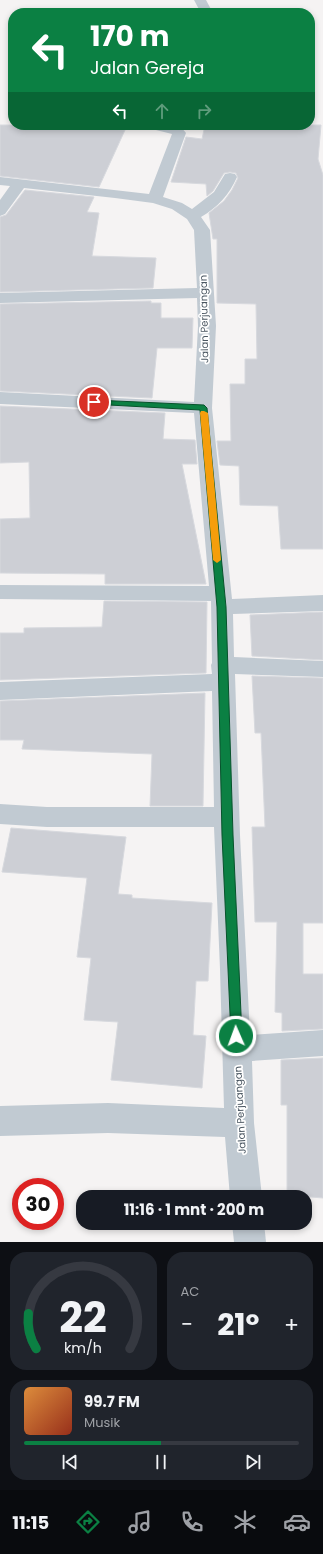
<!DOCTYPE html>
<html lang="id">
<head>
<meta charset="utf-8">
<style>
  body { margin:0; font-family:Poppins,sans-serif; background:#20242c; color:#f1f3f6; height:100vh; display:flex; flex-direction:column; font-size:15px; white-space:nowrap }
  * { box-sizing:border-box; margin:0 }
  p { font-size:13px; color:#9ea1a6 }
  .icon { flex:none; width:22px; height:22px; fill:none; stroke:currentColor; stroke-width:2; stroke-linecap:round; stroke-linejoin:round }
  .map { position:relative; height:1242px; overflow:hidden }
  .panel { display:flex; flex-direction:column; gap:10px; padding:10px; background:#0d0f14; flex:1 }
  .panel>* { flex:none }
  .top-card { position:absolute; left:8px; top:8px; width:307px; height:122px; border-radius:16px; box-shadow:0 2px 6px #0003; background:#0b8043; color:#fff; overflow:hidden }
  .speed { position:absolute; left:12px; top:1178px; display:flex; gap:8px; font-size:20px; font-weight:700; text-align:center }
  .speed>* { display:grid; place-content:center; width:52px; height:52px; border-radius:50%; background:#171b24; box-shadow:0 2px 6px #0003; line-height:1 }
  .speed .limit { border:6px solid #d22; background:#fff; color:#111 }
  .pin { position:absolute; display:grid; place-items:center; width:34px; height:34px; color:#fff; margin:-17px; border:2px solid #fff; border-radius:50%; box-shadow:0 1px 4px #0007 }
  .me { position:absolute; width:44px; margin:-22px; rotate:358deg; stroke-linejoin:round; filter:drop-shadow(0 0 3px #0008) }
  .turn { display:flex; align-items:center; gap:14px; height:84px; padding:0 16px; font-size:18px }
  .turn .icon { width:52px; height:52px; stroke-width:2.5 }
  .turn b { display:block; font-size:28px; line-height:34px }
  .lanes { display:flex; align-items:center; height:38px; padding:0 16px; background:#0003; justify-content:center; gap:20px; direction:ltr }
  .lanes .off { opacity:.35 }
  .big { font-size:30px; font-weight:700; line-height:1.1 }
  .panel .widget { flex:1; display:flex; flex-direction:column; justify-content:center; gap:6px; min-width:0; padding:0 14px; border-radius:16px; background:#20242c }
  .panel .dial { align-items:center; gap:0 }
  .dial svg { height:104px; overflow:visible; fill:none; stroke:#363941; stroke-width:7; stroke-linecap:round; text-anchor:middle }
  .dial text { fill:#f1f3f6; stroke:none }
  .song { display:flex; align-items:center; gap:12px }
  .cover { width:48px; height:48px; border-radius:6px; background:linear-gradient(135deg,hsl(30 70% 55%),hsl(10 70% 35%)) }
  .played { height:4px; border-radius:2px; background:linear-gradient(90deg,#0b8043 50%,#363941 50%) }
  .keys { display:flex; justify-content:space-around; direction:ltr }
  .heat { display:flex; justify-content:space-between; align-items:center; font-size:22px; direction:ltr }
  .panel .tiles { flex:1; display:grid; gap:10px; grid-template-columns:1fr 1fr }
  .widget:last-child { grid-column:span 2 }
  .trip { position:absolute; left:76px; top:1190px; width:236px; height:40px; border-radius:16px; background:#171b24; box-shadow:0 2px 6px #0003; font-weight:700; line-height:40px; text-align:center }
  .tab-bar { display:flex; height:64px; justify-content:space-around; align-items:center; background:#090b0e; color:#9ea1a6 }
  .tab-bar .icon { width:28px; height:28px }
  .tab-bar .selected { color:#0b8043 }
  .tab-bar b { font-size:18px; color:#f1f3f6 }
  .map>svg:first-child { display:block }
  .building { fill:#cdcfd5; stroke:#d7d9de }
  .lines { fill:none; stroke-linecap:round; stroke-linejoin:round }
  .minor { fill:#c1cad2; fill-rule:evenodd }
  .route { fill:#0b8043; stroke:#07532c }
  .slow { fill:#f59e0b }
  .labels { text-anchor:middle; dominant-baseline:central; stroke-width:3.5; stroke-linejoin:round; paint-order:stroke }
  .street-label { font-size:10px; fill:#4a5661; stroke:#fff }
</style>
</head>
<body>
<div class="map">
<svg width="323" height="1242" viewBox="0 0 323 1242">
  <rect width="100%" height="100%" fill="#f5f3f3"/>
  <g class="building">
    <path d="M0 125H42L125 130 99 187 0 176Z"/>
    <path d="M205 125H321L318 159 323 175V549H281L278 506 240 505 239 466 220 465 217 441H231L230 384H245V359H257L256 304 217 303V239H213L209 213 224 201 232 190 238 178 236 173 230 172 224 173 213 191 207 196 206 184 171 182 186 137 202 139Z"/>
    <path d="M25 190 94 197 87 212 99 213 92 256 156 258 153 288 0 292V217L6 215Z"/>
    <path d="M151 301V303H161V318H193L192 348H157L152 398 0 391V304Z"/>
    <path d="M0 406 165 413 163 439 195 440 197 464H182L206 584H105V574L0 573V519L30 518 29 462 0 463Z"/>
    <path d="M104 601 207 602 206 673 0 680V633H24V628L102 627Z"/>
    <path d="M323 612V660L252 656 250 615Z"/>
    <path d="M252 676 323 678V923H303V974H323V1029L282 1031V1013L275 1012 277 922H255L252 827H265L261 733H255Z"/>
    <path d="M205 693 203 806H150L152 754 22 749 24 740H0V701Z"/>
    <path d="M11 828 126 837 118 894 132 895V898L212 903 208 981H196L193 1035 206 1036 202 1088 111 1080 118 1022 84 1020 91 958 77 957 87 878 2 872Z"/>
    <path d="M323 1058V1198L287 1195V1105H281V1060Z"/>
  </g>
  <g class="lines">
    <g class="minor">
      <path d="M194 0H206L213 13H201Z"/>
      <path d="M146 125C159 125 178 121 186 133L163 197 182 203 192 209 214 192 225 174 230 173 235 174 237 177C229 195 218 207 201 217L210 230 216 326 212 408 232 599 323 595V611L233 614 234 657 323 661V677L235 674 240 835 250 1035 323 1030V1056L252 1061 254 1123 262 1197H230L225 1137 108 1133 0 1136V1106L108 1103 224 1108 220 969 214 827H47L0 824V804L47 807H214L212 691 0 700V682L212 674 211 665 212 663 211 601 0 599V585L209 586 194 413 0 404V392L194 402 198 326 197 298 0 303V293L197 288 194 230 187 219 172 209 153 203 115 198 24 188 5 214 0 216V200L10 186 0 185V177L149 194 172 134 148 128Z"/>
      <path d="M232 1223H264L266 1242H234Z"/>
    </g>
  </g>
  <path class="route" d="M94 400 204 405 207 408 226 607 233 835 242 1036 241 1039 236 1041 232 1039 231 1036 222 835 217 607 200 410 91 404 90 402Z"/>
  <path class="slow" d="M201 411H204L208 413 221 560 217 563 213 560 200 413Z"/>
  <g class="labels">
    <g class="street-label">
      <text transform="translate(204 319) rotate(-91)">Jalan Perjuangan</text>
      <text transform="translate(240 1110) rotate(-93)">Jalan Perjuangan</text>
    </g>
  </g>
</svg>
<div class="speed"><div class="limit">30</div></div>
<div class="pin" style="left:94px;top:402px;background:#d93025"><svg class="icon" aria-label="arrive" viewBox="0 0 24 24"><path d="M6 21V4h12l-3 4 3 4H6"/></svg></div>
<svg class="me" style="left:236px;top:1036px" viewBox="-20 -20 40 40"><circle r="17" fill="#0b8043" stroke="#fff" stroke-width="3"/><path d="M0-11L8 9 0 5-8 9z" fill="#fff"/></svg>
<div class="trip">11:16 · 1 mnt · 200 m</div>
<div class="top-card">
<div class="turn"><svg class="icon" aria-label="left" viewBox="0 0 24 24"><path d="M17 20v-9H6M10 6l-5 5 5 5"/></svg><div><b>170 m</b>Jalan Gereja</div></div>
<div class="lanes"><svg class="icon" aria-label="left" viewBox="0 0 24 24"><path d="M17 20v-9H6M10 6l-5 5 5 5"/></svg><svg class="icon off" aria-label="ahead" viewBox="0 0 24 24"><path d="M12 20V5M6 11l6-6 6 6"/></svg><svg class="icon off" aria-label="right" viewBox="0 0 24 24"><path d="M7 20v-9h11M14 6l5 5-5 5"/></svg></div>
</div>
</div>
<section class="panel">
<div class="tiles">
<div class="widget dial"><svg viewBox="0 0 100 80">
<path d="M14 69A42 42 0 1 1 86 69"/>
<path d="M14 69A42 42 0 0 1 8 42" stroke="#0b8043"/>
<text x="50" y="56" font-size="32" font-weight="700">22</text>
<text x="50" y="72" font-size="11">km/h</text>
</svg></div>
<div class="widget"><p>AC</p>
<div class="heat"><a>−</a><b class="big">21°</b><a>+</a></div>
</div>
<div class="widget">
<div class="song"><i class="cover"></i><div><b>99.7 FM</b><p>Musik</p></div></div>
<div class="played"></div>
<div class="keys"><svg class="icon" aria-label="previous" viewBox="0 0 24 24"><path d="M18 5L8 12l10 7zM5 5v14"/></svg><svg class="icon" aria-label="pause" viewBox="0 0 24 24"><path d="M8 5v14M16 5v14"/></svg><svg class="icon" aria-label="next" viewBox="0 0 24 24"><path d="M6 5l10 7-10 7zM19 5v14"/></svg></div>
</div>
</div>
</section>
<nav class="tab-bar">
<b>11:15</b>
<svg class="icon selected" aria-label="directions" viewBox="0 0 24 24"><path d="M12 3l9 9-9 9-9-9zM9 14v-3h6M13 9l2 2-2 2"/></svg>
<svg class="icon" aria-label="music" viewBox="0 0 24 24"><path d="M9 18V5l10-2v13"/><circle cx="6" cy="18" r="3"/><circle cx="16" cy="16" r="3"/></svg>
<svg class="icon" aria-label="phone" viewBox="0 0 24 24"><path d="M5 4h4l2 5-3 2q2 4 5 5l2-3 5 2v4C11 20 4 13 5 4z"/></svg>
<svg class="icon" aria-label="climate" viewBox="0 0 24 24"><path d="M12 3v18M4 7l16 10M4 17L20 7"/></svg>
<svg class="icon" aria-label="car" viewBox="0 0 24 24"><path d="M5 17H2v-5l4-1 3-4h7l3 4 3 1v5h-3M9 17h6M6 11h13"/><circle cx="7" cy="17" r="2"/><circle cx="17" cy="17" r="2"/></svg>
</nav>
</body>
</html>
